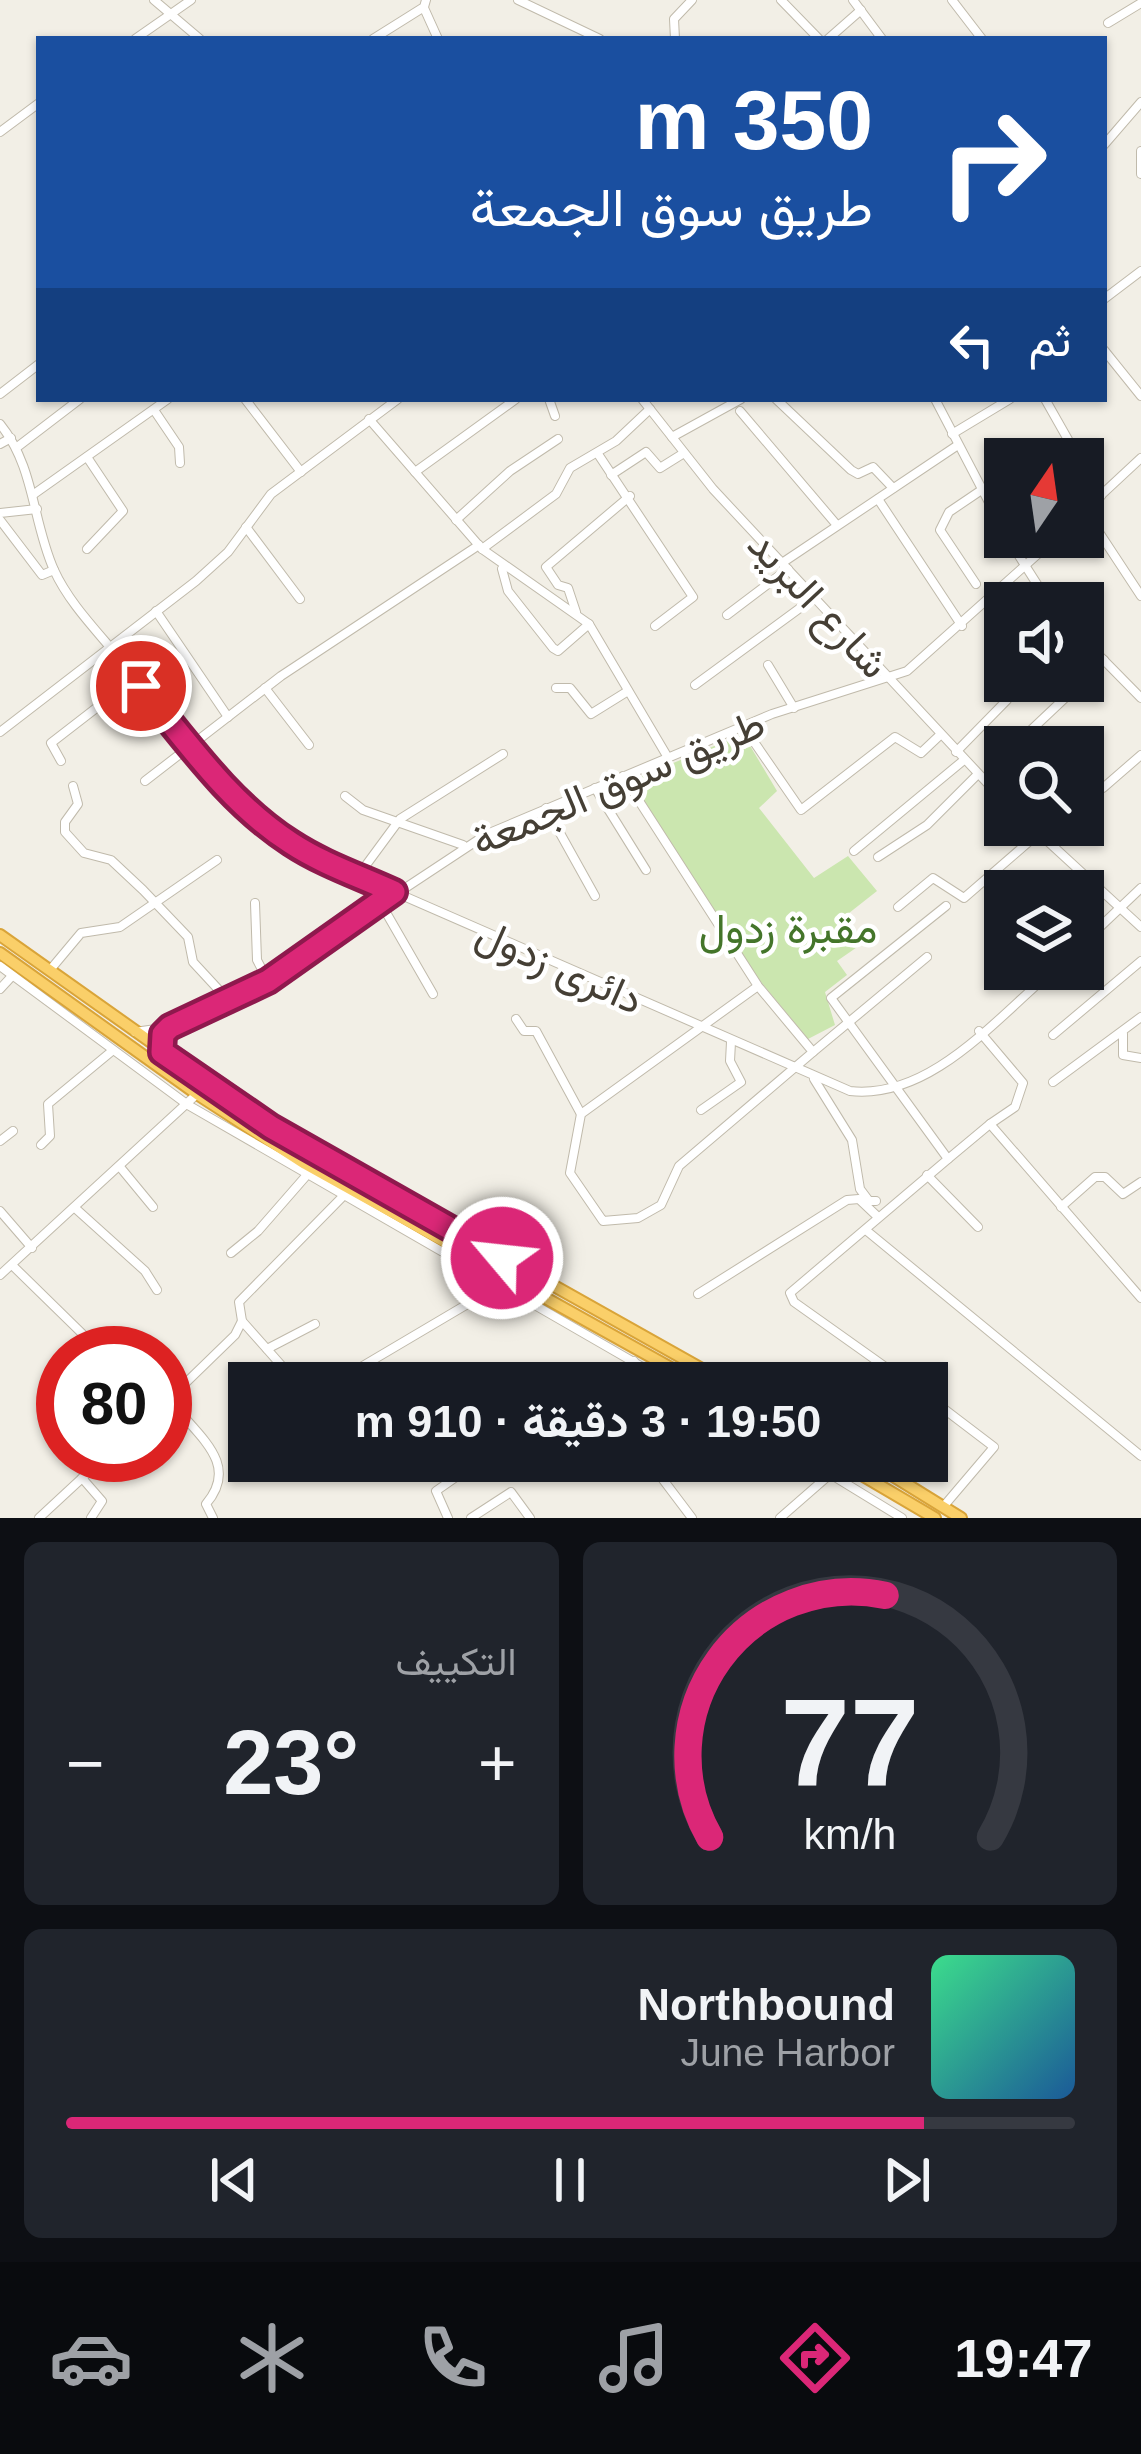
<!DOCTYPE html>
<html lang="ar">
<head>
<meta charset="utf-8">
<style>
  body { margin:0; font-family:Helvetica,Vazirmatn,sans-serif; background:#20242c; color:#f1f3f6; direction:rtl; height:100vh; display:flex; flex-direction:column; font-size:45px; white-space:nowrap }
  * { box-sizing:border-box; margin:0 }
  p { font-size:39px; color:#9ea1a6 }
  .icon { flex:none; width:66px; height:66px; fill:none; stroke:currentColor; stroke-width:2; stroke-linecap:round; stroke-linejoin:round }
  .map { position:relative; height:1518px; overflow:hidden; direction:ltr }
  .sheet { display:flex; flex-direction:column; gap:24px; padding:24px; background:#0d0f14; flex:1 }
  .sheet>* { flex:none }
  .hud { position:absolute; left:36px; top:36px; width:1071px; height:366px; border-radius:0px; box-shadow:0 3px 9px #0004; direction:rtl; background:#1a4fa0; color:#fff; overflow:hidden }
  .needle { width:78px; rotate:13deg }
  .buttons { position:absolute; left:984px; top:438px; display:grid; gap:24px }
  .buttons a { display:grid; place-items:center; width:120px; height:120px; border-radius:0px; background:#171b24; box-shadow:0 3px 9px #0004; font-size:60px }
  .speed { position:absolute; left:36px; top:1326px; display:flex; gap:24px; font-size:60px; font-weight:700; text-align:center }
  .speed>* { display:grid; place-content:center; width:156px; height:156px; border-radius:50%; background:#171b24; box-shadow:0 3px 9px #0004; line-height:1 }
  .speed .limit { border:18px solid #d22; background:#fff; color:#111 }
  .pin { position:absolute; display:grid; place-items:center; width:102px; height:102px; color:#fff; margin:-51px; border:6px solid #fff; border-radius:50%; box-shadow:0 3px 12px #0007 }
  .me { position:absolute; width:132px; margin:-66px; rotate:298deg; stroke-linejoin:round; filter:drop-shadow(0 0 9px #0008) }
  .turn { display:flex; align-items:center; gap:42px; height:252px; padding:0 36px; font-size:54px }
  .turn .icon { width:156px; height:156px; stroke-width:2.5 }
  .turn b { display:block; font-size:84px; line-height:102px }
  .then { display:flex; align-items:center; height:114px; padding:0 36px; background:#0003; gap:24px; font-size:45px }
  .big { font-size:90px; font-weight:700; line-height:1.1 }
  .sheet .tile { flex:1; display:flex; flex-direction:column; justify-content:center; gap:18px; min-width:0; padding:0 42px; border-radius:18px; background:#20242c }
  .sheet .dial { align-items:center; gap:0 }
  .dial svg { height:312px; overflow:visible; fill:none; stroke:#363941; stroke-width:7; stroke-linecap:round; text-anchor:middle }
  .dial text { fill:#f1f3f6; stroke:none }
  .song { display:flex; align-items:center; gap:36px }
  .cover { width:144px; height:144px; border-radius:18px; background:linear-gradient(135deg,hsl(150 70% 55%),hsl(210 70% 35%)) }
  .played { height:12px; border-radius:6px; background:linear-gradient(90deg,#db2777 85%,#363941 85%) }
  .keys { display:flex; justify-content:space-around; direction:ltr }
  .heat { display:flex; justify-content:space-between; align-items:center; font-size:66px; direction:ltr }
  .sheet .tiles { flex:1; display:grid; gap:24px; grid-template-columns:1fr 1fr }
  .tile:last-child { grid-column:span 2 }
  .trip { position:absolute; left:228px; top:1362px; width:720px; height:120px; border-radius:0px; background:#171b24; box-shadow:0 3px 9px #0004; font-weight:700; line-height:120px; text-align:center; direction:rtl }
  .dock { display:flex; height:192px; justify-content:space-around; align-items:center; background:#090b0e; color:#9ea1a6 }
  .dock .icon { width:84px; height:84px }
  .dock .selected { color:#db2777 }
  .dock b { font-size:54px; color:#f1f3f6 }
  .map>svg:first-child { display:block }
  .green { fill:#cbe6af }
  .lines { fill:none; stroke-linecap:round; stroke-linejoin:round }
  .minor-casing { stroke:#c0baab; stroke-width:10 }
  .highway-casing { stroke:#d9a439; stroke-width:14 }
  .minor { stroke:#fff; stroke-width:8 }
  .highway { stroke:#facf69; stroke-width:10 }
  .route-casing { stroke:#8e194d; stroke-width:30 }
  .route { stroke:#db2777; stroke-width:21 }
  .labels { text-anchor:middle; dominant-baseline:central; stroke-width:9; stroke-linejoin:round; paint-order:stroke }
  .street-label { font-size:42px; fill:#453f35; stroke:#fff }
  .park-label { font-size:42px; fill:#44752a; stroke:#fff }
</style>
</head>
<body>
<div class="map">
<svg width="1141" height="1518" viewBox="0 0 1141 1518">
  <rect width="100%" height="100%" fill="#f2efe6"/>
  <path class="green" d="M743 734 777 791 759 808 814 878 848 856 877 891 844 917 863 943 837 961 847 975 825 992 835 1025 808 1039 751 970 630 781Z"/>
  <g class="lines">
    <defs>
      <g id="minor">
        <path d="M154 0 200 39"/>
        <path d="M518 0 600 39"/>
        <path d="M781 0 819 39"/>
        <path d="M853 0 882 39"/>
        <path d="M952 0 982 39"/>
        <path d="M424 8 438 39"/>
        <path d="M1108 23 1141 3"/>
        <path d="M135 39 191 0"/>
        <path d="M373 39 424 7 426 0"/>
        <path d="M675 39 674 19 692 0"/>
        <path d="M828 39 861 10"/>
        <path d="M0 132 39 103"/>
        <path d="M1104 145 1141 102"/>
        <path d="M1141 151V174"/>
        <path d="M1104 299 1141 271"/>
        <path d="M1104 350 1141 396"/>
        <path d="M0 394 39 364"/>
        <path d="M245 399 301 472"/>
        <path d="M549 399 555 416"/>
        <path d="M642 399 713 489 1005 802"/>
        <path d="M776 399 851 470 858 474 873 467 893 488"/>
        <path d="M935 399 1005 533"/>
        <path d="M1045 399 1079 459"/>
        <path d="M154 410 179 447 180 463"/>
        <path d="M740 411 836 524"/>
        <path d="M369 419 482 549 589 624 667 756"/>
        <path d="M0 424C35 467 32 521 54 570 69 603 97 631 120 659 176 730 231 810 312 856L850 1091C931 1100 997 1017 1055 969"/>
        <path d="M952 434 1010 399"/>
        <path d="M672 437 741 399"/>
        <path d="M0 444 11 438"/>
        <path d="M16 448 80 399"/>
        <path d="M598 454 693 597 655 626"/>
        <path d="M1083 466 1101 496"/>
        <path d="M415 472 516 399"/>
        <path d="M611 475 646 452 660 468 684 453"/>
        <path d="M34 494 168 399"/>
        <path d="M878 499 962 626"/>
        <path d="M1084 511 1141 458"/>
        <path d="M1085 511 1141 596"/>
        <path d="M0 513 37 509"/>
        <path d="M0 520 42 575 54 570"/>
        <path d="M456 520 510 471 558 439"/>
        <path d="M246 527 300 599"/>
        <path d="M1007 537 1049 603"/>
        <path d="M87 549 123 511 87 457"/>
        <path d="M482 549 556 494 570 468 616 441 650 409"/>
        <path d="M782 563 958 445"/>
        <path d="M502 569 508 591 553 648 558 651 589 624"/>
        <path d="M976 584 940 530 949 512 983 489"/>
        <path d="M156 611 228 717"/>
        <path d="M576 612 568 588 558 585 546 567 630 496"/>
        <path d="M727 615 788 569"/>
        <path d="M1083 639 1141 698"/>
        <path d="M768 665 794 708"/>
        <path d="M1083 681 1104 660"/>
        <path d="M695 685 815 597"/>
        <path d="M265 688 309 745"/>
        <path d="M556 688H570L591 714 628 691"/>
        <path d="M743 726 801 810 895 737 921 753 940 735"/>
        <path d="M0 732 196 581 228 552 271 494 398 399"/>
        <path d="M1013 747 1083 681"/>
        <path d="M956 752 1007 700 1012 684"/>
        <path d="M61 761 51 743 135 678"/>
        <path d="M623 776 758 986 813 1052 679 1166 661 1205 638 1218 603 1221 570 1173 581 1114 758 986"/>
        <path d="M145 781 281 676 479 545"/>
        <path d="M1083 782 1103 788 1141 755"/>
        <path d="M73 786 78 804 65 822V832L84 853 111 860 143 890 188 937 193 962 230 1002"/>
        <path d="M595 788 646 870"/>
        <path d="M345 796 363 810 463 845"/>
        <path d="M546 808 595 896"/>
        <path d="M1030 825 1141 927"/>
        <path d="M854 851 964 760"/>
        <path d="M878 857 927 825 978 774"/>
        <path d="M358 876 400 819 503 754"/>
        <path d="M380 902 433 994"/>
        <path d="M255 903 257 960 268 981"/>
        <path d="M898 907 933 878 964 898 1039 833"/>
        <path d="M1083 943 1141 888"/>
        <path d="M0 966 188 1105 670 1383"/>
        <path d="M50 970 81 933 120 927 217 860"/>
        <path d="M0 989 12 976"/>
        <path d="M516 1019 524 1031H536L581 1114"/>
        <path d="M979 1031 1023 1083 1015 1107 990 1124"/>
        <path d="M135 1032 170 1027 242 996 487 834 772 714 907 671 1057 537"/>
        <path d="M1123 1034V1055L1141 1058"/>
        <path d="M1053 1035 1141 961"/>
        <path d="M813 1052 927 957"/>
        <path d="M814 1079 852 1140 860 1189 869 1201H876"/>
        <path d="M1053 1082 1141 1017"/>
        <path d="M701 1110 741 1082 730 1061 731 1042"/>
        <path d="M0 1141 13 1131"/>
        <path d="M41 1145 50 1136 48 1104 112 1051"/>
        <path d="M948 1159 990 1124 1141 1298"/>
        <path d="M120 1167 153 1207"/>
        <path d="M927 1175 978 1227"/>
        <path d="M1061 1207 1095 1177H1105L1123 1194 1141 1182"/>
        <path d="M75 1208 145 1271 157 1290"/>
        <path d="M0 1211 32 1248"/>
        <path d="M867 1231 1141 1456"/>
        <path d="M231 1253 258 1231 306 1176"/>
        <path d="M12 1265 102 1353"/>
        <path d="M0 1275 197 1094"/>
        <path d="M698 1294 847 1200 859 1199 878 1217"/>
        <path d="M267 1349 315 1324"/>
        <path d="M289 1374 242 1321 239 1302 359 1180"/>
        <path d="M334 1383 498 1286"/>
        <path d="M608 1383 634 1361"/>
        <path d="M908 1383 794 1302 790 1293 948 1159 831 998 946 906"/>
        <path d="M927 1396 994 1447 943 1507"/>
        <path d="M169 1399C197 1436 241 1463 206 1504L213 1518"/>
        <path d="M166 1402 235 1335 242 1321"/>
        <path d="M649 1461 692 1518"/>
        <path d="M809 1461 902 1518"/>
        <path d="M82 1478 102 1501 91 1518"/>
        <path d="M39 1518 107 1455"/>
        <path d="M448 1518 436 1491 479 1461"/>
        <path d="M471 1518 511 1492 530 1518"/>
        <path d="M780 1518 843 1463"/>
      </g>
      <g id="highway">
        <path d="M0 935 271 1127 727 1383"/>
        <path d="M0 953 197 1094 305 1164 698 1383"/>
        <path d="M838 1461 935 1518"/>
        <path d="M869 1461 961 1518"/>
      </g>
    </defs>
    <use href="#minor" class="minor-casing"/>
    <use href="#highway" class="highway-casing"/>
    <use href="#minor" class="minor"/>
    <use href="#highway" class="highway"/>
  </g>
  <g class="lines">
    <defs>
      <path id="route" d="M141 686C187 742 230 804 291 843 323 864 359 876 394 892L268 981 170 1027 163 1034 162 1052 271 1127 502 1258"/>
    </defs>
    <use href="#route" class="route-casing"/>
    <use href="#route" class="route"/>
  </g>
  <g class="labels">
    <g class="street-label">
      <text transform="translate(819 604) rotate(47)">شارع البريد</text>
      <text transform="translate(618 782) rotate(-23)">طريق سوق الجمعة</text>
      <text transform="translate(560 966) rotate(24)">دائرى زدول</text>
    </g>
    <g class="park-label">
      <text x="788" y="928">مقبرة زدول</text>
    </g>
  </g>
</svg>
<div class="buttons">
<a><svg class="needle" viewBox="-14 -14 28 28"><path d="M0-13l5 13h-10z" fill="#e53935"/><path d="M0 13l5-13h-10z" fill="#9ea1a6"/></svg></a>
<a><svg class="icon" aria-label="sound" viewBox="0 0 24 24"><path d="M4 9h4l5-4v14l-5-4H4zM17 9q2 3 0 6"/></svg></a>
<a><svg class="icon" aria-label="search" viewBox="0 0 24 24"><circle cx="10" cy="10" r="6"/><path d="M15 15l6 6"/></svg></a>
<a><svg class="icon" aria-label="layers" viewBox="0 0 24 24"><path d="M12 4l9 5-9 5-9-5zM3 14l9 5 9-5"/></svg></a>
</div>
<div class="speed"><div class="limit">80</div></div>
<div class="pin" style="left:141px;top:686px;background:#d93025"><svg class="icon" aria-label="arrive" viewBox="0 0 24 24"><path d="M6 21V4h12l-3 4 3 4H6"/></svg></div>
<svg class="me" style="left:502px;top:1258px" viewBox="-20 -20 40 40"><circle r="17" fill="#db2777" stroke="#fff" stroke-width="3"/><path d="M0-11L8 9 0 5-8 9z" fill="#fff"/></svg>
<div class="trip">19:50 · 3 دقيقة · 910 m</div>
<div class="hud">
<div class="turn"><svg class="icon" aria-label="right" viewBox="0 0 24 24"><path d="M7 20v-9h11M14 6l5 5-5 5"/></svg><div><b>350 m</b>طريق سوق الجمعة</div></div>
<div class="then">ثم<svg class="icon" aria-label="left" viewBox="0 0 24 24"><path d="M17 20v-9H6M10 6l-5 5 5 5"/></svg></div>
</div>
</div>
<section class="sheet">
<div class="tiles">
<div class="tile dial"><svg viewBox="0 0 100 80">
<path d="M14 69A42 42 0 1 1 86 69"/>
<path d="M14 69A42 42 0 0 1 59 7" stroke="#db2777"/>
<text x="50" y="56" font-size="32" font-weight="700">77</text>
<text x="50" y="72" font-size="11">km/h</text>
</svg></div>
<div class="tile"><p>التكييف</p>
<div class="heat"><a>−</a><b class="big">23°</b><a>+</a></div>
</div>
<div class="tile">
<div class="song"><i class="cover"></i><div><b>Northbound</b><p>June Harbor</p></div></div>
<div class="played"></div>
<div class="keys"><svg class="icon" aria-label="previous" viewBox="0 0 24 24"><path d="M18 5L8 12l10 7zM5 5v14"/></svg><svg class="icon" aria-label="pause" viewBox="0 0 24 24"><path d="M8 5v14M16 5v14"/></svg><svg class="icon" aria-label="next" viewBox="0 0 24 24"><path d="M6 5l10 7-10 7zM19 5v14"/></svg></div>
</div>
</div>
</section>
<nav class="dock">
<b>19:47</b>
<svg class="icon selected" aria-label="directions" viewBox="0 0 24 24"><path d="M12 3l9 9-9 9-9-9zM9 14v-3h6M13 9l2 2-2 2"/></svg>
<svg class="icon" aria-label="music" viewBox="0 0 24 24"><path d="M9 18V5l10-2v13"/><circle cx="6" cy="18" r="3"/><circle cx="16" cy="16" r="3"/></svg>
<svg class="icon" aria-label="phone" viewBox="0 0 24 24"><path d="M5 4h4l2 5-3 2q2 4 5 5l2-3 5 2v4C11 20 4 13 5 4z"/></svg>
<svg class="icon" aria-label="climate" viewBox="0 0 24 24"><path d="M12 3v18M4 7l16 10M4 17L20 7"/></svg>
<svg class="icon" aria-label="car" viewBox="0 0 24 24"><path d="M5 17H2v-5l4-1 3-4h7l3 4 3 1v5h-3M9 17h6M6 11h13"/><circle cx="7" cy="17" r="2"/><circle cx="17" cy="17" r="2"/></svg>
</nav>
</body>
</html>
